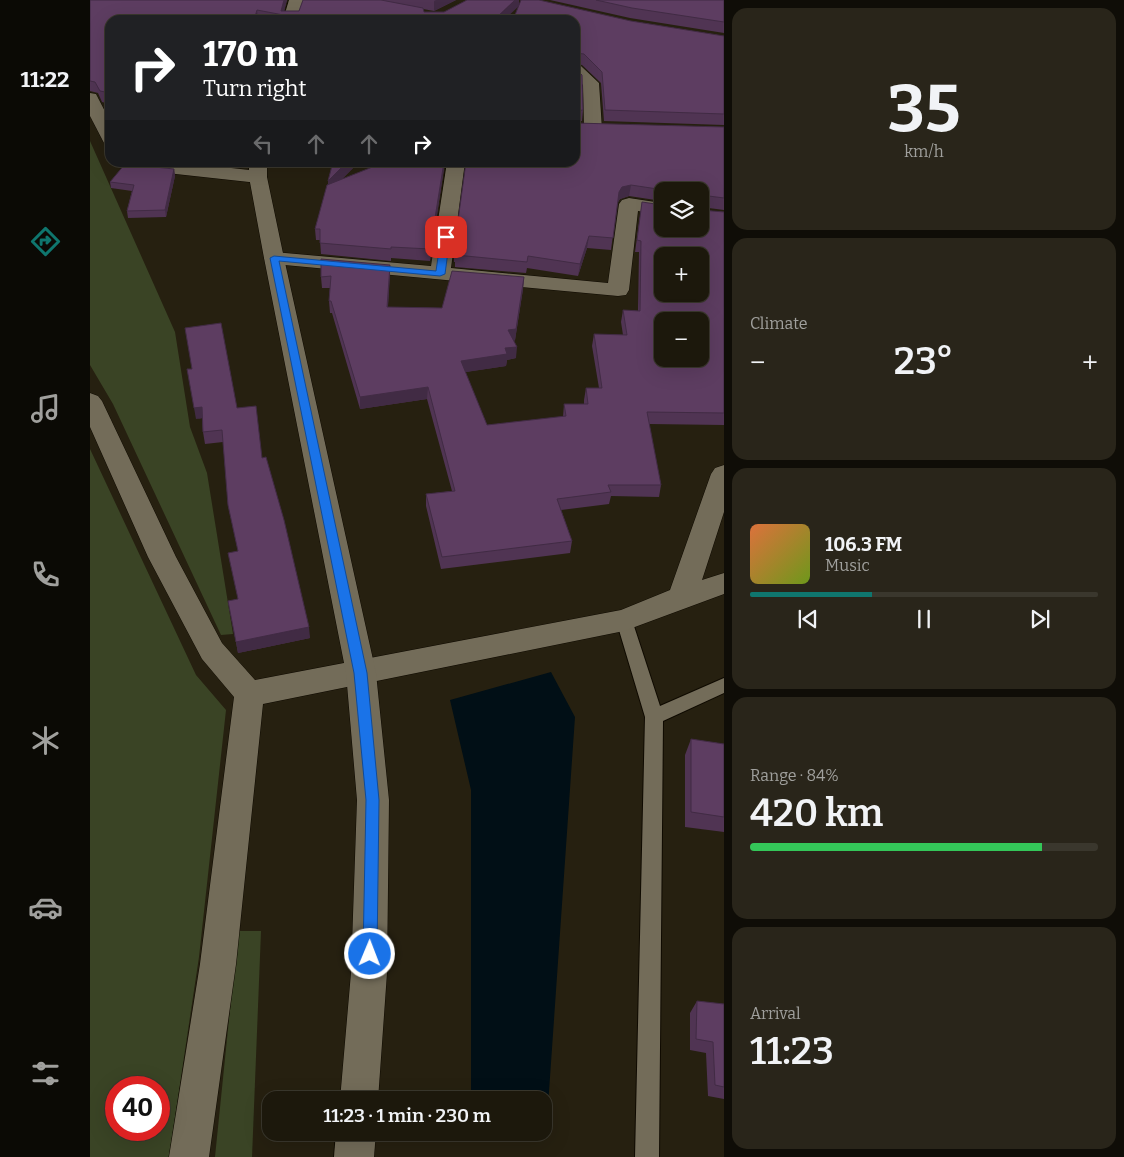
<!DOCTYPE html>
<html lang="en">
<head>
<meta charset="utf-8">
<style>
  body { margin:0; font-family:Bitter,serif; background:#29251a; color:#f1f3f6; height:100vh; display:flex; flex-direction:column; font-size:19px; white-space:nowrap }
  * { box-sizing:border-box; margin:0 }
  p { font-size:16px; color:#a0a09d }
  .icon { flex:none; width:28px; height:28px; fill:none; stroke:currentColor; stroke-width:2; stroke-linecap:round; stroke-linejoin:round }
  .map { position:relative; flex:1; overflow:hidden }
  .panel { display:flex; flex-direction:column; gap:8px; padding:8px; background:#0f0d07; width:400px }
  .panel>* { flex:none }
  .top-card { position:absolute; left:15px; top:15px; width:475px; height:152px; border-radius:15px; box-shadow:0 5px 20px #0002,0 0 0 1px #3a372d; background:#202124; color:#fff; overflow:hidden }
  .fabs { position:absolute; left:564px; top:182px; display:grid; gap:10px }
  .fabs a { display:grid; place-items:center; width:55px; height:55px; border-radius:10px; background:#1c180c; box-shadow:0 5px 20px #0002,0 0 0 1px #3a372d; font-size:25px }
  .speed { position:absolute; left:15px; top:1076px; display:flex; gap:10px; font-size:25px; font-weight:700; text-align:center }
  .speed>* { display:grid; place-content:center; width:65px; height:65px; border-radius:50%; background:#1c180c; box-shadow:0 5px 20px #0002,0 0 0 1px #3a372d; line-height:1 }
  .speed .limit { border:8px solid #d22; background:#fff; color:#111 }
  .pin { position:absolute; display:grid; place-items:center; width:42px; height:42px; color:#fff; margin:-21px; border-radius:10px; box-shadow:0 2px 8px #0006 }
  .me { position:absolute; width:55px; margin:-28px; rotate:1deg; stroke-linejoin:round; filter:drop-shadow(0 0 4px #0008) }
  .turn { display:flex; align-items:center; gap:18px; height:105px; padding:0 15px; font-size:22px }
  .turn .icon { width:65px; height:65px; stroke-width:2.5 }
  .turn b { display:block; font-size:35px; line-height:42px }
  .lanes { display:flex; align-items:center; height:48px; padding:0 15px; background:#0003; justify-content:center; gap:25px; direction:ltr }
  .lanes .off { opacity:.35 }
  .big { font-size:38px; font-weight:600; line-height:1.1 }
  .panel .card { flex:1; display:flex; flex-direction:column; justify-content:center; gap:8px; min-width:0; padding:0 18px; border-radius:15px; background:#29251a }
  .panel .dial { align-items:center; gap:0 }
  .dial b { font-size:65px; line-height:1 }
  .song { display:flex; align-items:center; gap:15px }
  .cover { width:60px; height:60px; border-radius:8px; background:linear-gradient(135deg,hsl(20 70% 55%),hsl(80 70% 35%)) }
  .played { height:5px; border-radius:2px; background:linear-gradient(90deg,#0f766e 35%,#3a372d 35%) }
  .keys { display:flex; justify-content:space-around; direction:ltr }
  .heat { display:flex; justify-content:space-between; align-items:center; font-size:28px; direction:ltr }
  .charge { height:8px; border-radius:4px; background:linear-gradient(90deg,#34c759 84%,#3a372d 0) }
  .trip { position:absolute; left:172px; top:1091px; width:290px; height:50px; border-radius:15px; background:#1c180c; box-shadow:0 5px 20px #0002,0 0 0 1px #3a372d; font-weight:600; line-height:50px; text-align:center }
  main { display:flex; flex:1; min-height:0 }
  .tab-bar { display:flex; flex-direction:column; width:90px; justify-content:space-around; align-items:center; background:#0b0a05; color:#a0a09d }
  .tab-bar .icon { width:35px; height:35px }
  .tab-bar .current { color:#0f766e }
  .tab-bar b { font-size:22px; color:#f1f3f6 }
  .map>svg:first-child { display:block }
  .green { fill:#3a4425; fill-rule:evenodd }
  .water { fill:#010f16 }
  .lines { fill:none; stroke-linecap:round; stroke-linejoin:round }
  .service-casing { stroke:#0f0a00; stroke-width:2 }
  .minor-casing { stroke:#0f0a00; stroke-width:1 }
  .tertiary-casing { stroke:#0f0a00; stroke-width:1 }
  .service { fill:#736c59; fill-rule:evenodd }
  .minor { fill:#736c59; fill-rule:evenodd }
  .tertiary { fill:#736c59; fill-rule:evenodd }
  .wall { fill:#503453 }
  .shaded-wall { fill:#412b44 }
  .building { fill:#5d3d61; stroke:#412b44; fill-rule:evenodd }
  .route { fill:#1a73e8; stroke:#114b97 }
</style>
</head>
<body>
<main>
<nav class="tab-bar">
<b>11:22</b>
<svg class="icon current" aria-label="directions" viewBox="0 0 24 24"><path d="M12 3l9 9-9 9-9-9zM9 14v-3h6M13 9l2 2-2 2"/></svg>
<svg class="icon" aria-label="music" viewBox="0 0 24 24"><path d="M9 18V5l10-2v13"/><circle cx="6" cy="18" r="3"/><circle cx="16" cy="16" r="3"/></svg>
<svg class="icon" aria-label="phone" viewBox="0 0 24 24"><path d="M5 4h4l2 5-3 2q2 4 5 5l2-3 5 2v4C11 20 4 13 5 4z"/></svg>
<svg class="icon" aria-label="climate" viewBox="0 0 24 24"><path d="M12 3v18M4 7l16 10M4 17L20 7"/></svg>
<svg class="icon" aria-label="car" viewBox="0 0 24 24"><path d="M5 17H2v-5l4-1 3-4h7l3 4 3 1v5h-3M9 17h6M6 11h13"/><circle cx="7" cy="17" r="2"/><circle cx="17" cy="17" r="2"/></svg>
<svg class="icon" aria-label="filters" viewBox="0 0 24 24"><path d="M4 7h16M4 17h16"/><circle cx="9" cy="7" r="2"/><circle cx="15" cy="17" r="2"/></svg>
</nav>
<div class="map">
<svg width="634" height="1157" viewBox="0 0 634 1157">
  <rect width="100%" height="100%" fill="#262010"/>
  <g class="green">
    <path d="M0 141 85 332 100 427 117 473 143 634 131 635 23 404 0 365Z"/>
    <path d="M0 449 106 675 136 710 109 957 79 1157H0ZM26 1088H69V1130H26Z"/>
    <path d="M148 931H171L162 1157H125Z"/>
  </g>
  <path class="water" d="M461 672 485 717 458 1106 454 1105V1100H427L381 1091V790L360 700Z"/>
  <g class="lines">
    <defs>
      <path id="service" d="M534 613 540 615 542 620 570 706 634 678V693L573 721 569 1157H545L555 717 526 620 528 615Z"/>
      <g id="minor">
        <path d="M485 65 491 66 509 83 512 129 509 133 503 134 497 133 494 129 493 85 485 78Z"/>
        <path d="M0 93 6 94 20 121V144L14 143 0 116Z"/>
        <path d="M22 162H87L168 171 175 173 177 177 175 181 168 183 31 168 24 166Z"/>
        <path d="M357 162H375L361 268 518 283 529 204 532 200 539 198 572 203V215L548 211 539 290 536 295 528 296 184 264 177 262 174 258 177 254 184 252 341 266Z"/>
        <path d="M0 393 8 396 12 401 86 557 132 643 165 680 531 610 580 590 621 474 625 468 634 465V512L612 580 634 573V594L534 631 173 704 146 964 119 1157H79L110 964 144 697 112 659 58 557 0 427Z"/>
      </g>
      <g id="tertiary">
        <path d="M199 0H215L209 20H193Z"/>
        <path d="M159 162H177V177L194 258 286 673 299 800 297 973 288 1100H250L261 973 267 800 256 673 174 258 159 177Z"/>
        <path d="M246 1132H286L284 1157H244Z"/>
      </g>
    </defs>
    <use href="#service" class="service-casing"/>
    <use href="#minor" class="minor-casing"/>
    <use href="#tertiary" class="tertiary-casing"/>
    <use href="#service" class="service"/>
    <use href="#minor" class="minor"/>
    <use href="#tertiary" class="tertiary"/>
  </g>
  <g class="wall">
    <path d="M0 0H197L194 11H209L213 0H366L344 11 333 9 334 12 414 20H20V109L18 108 16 103 12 102 8 93 0 91Z"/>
    <path d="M460 0H634V33L540 18Z"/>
    <path d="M485 20 541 21 634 36V125L514 121 511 83 492 65 485 64Z"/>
    <path d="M485 68 493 110 492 121 485 122Z"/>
    <path d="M634 127V210L611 207V210L634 212V425L559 424 571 485 569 497 521 496 519 504 471 510 482 541 480 553 351 569 336 506V494L362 491 337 399 270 409 242 313H240L239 301 240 288H232L231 277 300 265 298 307 352 308 434 277 433 289 425 340 424 341 426 358 417 360 416 366 375 372 397 425 473 417 474 404H494V400L496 388H509L502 346 504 334 533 335 531 322 533 310 548 311 549 252H545L552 202 572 229 610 191H572V201L539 196 530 199 527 203 521 250 497 248 488 276 437 268 436 273 365 267V262H364V250Z"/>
    <path d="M243 162H269L252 179 355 162 340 261 301 258V261L231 254 230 240H226L225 229 238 184V181Z"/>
    <path d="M84 169 85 176 76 217 38 218 37 211 42 191 21 188 20 182Z"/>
    <path d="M147 408 172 458 220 638 148 653 138 601 148 599V551L138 505 133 442 115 444 113 432 112 418 106 419Z"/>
    <path d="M601 739 634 744V832L595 827V755Z"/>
    <path d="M607 1001 634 1004V1099L618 1096 616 1053 600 1050V1013Z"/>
  </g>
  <g class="shaded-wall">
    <path d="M194 0H197L193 15 191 11Z"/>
    <path d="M346 0H366L344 11V1Z"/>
    <path d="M425 0H429V6L414 20H404Z"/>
    <path d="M167 10 168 20H164Z"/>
    <path d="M257 162H269L239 192 238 181Z"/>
    <path d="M354 162H355L340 261V249Z"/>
    <path d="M84 169 85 176 76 217 75 210Z"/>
    <path d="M541 185 539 196 530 199 527 204 529 192 532 187Z"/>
    <path d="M499 236 497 248 488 276 490 264Z"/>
    <path d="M300 265V277L297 319V307Z"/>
    <path d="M434 277 433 289 425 340 417 342 418 330Z"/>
    <path d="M427 347 426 358 417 360 416 366 370 373 371 361 415 348Z"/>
    <path d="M338 387 337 399 270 409V397Z"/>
    <path d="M112 407 114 418 106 419 104 408Z"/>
    <path d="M219 627 220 638 148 653 146 642Z"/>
  </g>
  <g class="building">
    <path d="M0 0H194L191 11H209L213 0H291L333 8 334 12H354L377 0H425L404 20H220L167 10 164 20H20V93L10 91 5 82 0 81Z"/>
    <path d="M431 0H449L541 21 634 36V114L515 110 512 72 494 54 485 53V20H423Z"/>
    <path d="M506 0H634V22L542 8Z"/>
    <path d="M485 68 492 75 493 110 485 111Z"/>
    <path d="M20 94V98L15 97Z"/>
    <path d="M485 123 634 127V198L611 195V210L634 212V413L557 412 571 485H518L521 492 467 499 482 541 352 557 336 494 365 491 338 387 270 397 241 301H239L241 276 231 277V259L300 265 297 307 352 308 362 271 434 277 426 329 418 330 427 347 415 348 417 354 371 361 397 425 476 416 474 404H498L496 388H512L504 334 537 335 533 310 550 311 551 241 547 240 552 202 572 205V229H610V191H576L574 190 541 185 532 187 529 192 523 238 499 236 490 264 438 256 437 262 366 255 367 250H364L376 162H485ZM572 256H610V294H572ZM572 321H610V359H572Z"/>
    <path d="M243 162H257L238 181Z"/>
    <path d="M295 162H354L340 249 301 247V249L230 243V229H225L237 185Z"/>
    <path d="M35 164 84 169 75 210 37 211 44 185 20 182Z"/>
    <path d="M131 323 147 408 166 406 172 458 176 457 194 520 219 627 146 642 138 601 148 599 138 553 148 551 138 505 132 430 113 432 112 407 104 408 97 369H102L95 328Z"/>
    <path d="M601 739 634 744V817L601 812Z"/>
    <path d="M607 1001 634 1004V1087L625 1085 623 1042 606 1039Z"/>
  </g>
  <path class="route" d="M356 234 360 237 355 274 350 276 189 261 277 673 289 800 287 954 285 959 280 961 275 959 273 954 276 800 264 673 180 258 184 256 346 271 351 237Z"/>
</svg>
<div class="fabs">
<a><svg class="icon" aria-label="layers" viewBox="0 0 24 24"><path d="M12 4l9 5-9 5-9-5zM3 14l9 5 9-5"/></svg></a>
<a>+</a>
<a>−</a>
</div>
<div class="speed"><div class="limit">40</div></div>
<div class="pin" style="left:356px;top:237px;background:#d93025"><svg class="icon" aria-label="arrive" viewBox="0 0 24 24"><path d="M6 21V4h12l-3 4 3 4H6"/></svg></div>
<svg class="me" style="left:280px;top:954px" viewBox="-20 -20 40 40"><circle r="17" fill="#1a73e8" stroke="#fff" stroke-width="3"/><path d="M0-11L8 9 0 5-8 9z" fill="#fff"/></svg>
<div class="trip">11:23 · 1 min · 230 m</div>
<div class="top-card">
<div class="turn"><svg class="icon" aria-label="right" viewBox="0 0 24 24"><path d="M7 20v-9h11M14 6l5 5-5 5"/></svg><div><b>170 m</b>Turn right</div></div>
<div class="lanes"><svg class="icon off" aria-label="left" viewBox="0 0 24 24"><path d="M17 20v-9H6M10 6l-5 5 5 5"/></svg><svg class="icon off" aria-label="ahead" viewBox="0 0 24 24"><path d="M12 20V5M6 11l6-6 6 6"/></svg><svg class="icon off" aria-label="ahead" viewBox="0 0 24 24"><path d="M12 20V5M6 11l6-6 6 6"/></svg><svg class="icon" aria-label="right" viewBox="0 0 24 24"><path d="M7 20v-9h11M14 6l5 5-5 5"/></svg></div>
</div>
</div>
<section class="panel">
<div class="card dial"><b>35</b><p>km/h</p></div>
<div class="card"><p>Climate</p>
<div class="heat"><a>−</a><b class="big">23°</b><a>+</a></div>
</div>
<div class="card">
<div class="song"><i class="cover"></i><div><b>106.3 FM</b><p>Music</p></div></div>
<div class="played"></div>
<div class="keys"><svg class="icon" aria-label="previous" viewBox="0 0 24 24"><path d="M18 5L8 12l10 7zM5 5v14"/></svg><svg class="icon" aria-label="pause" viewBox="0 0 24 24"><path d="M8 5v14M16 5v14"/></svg><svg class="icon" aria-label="next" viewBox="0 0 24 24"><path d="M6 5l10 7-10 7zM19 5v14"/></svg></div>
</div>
<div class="card"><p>Range · 84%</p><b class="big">420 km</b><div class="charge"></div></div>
<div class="card"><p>Arrival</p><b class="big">11:23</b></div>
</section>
</main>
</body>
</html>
